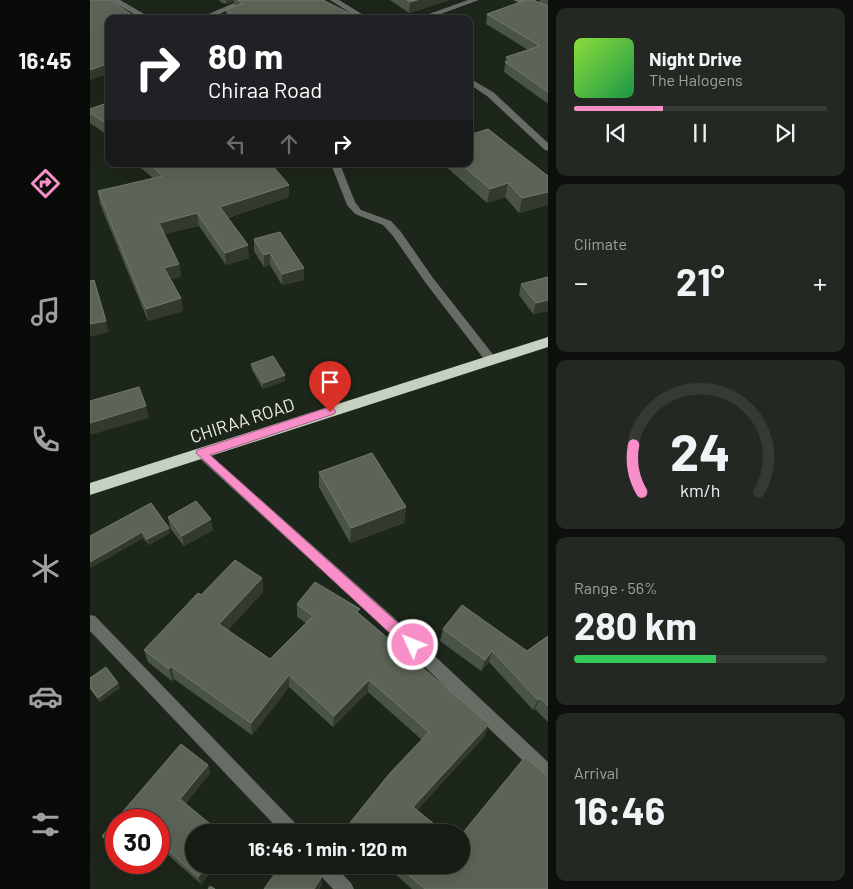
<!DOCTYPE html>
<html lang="en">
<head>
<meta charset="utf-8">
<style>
  body { margin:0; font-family:Barlow,sans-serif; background:#232922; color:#f1f3f6; height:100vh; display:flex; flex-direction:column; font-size:19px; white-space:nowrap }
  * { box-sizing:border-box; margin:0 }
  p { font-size:16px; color:#9ea1a0 }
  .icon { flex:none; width:28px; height:28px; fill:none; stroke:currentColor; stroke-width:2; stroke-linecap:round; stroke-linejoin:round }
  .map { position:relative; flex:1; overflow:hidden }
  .side { display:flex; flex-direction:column; gap:8px; padding:8px; background:#0c0f0b; width:305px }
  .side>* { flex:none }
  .guide { position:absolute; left:15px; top:15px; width:368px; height:152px; border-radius:10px; box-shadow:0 5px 20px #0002,0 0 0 1px #353a34; background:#202124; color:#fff; overflow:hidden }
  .speed { position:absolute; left:15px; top:809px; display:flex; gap:10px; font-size:25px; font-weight:700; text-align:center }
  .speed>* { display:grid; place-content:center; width:65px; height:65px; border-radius:50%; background:#161c14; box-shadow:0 5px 20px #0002,0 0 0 1px #353a34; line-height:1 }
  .speed .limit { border:8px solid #d22; background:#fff; color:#111 }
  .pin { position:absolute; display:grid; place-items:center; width:42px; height:42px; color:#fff; margin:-51px -21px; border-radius:50% 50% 50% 0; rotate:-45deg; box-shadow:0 0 5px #0007 }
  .pin .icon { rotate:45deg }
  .me { position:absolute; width:55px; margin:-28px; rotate:314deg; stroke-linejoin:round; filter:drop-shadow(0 0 4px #0008) }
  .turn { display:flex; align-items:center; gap:18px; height:105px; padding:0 20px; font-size:22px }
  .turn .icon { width:65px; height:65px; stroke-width:2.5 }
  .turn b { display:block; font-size:35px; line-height:42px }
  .lanes { display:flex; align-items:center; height:48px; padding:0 20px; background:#0003; justify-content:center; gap:25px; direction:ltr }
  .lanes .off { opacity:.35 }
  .big { font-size:38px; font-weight:700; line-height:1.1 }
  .side .tile { flex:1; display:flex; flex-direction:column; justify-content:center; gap:8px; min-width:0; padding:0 18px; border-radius:10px; background:#232922 }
  .side .dial { align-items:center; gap:0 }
  .dial svg { height:130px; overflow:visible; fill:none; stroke:#353a34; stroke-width:7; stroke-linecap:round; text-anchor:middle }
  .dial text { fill:#f1f3f6; stroke:none }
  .song { display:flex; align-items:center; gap:15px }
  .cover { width:60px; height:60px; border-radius:8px; background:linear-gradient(135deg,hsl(90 70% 55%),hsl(140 70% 35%)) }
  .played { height:5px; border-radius:2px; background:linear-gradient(90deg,#f98fc9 35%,#353a34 35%) }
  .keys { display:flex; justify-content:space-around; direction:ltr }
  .heat { display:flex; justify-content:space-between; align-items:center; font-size:28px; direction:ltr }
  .charge { height:8px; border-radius:4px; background:linear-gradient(90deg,#34c759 56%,#353a34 0) }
  .trip { position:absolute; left:95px; top:824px; width:285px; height:50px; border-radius:25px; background:#161c14; box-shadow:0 5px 20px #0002,0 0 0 1px #353a34; font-weight:700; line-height:50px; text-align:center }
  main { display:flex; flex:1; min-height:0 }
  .dock { display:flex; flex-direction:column; width:90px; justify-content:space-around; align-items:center; background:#090b08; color:#9ea1a0 }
  .dock .icon { width:35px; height:35px }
  .dock .current { color:#f98fc9 }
  .dock b { font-size:22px; color:#f1f3f6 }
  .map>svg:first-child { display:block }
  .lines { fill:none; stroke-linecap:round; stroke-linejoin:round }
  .street { fill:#676c65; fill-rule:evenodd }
  .highway { fill:#c6d2c1; fill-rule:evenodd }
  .wall { fill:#4a5446 }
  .shaded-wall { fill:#313a2d }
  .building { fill:#5b6457; stroke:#717a6e }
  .route { fill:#f98fc9; stroke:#a25d83 }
  .labels { text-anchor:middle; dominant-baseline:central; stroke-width:5; stroke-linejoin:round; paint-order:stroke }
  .street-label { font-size:18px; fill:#e8efe6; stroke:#1d261a }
</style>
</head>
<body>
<main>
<nav class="dock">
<b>16:45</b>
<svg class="icon current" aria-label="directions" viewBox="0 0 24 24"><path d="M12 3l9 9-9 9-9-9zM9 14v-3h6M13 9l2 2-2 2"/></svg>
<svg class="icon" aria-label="music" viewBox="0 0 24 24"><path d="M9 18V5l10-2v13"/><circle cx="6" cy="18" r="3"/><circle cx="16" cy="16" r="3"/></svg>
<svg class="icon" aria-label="phone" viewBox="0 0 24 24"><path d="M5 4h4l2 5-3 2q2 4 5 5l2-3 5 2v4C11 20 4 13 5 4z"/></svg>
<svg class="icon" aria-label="climate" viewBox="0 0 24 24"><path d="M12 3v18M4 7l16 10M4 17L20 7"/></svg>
<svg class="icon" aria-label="car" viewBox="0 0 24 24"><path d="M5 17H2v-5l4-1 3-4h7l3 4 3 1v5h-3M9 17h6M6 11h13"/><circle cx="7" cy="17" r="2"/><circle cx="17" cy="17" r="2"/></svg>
<svg class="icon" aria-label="filters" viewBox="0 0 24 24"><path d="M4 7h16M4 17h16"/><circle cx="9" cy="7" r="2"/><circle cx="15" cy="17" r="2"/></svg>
</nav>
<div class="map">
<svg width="458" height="889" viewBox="0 0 458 889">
  <rect width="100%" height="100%" fill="#1d261a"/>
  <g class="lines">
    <g class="street">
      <path d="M20 0H30L56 15 49 17Z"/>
      <path d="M151 0H161L118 19H107Z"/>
      <path d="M240 0H249L280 19H270Z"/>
      <path d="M378 0H389L337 19H325Z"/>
      <path d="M423 0H433L458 10V15Z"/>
      <path d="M379 78 403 92 458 143V151L455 150 397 96 379 84Z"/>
      <path d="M241 164H250L265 202 271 210 301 221 311 232 343 278 405 357 407 360 405 363H397L335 282 303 236 293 225 265 214 257 205Z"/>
      <path d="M111 448 115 450 300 614 458 762V781L452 779 290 624 107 456 105 453 107 450Z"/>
      <path d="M0 615 5 616 208 826 210 832H191L0 631Z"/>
      <path d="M223 865H244L261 883 264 889H243L226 871Z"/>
    </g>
    <path class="highway" d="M458 337V347L0 495V483Z"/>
  </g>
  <g class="wall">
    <path d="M130 0H233L271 19H136V10L145 6 144 1 136 4 130 2Z"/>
    <path d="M300 0H358L357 1 319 13Z"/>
    <path d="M450 0H458V103H457L414 72 416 57 438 50 396 24 397 14 449 3Z"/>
    <path d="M19 100V136L0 123V109L17 103Z"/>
    <path d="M46 164H181L199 185V197L138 218 159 258 136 265 109 226 74 234 89 264 91 277 81 279 91 298 93 311 58 321 10 204 8 191 63 178Z"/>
    <path d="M353 164H379L458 176V205L429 213 415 197 397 203Z"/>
    <path d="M164 239 214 268V280L192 285 180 265 174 267 164 251Z"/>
    <path d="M458 277V311L443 314 429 295 431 284Z"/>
    <path d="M161 364 195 381 173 389 162 370Z"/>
    <path d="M229 472 316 507 314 523 260 543 229 487Z"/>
    <path d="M61 503 80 533 59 545 53 538 0 568Z"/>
    <path d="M78 517 123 530 94 546 80 528Z"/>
    <path d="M172 578 173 592 138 630 180 659 216 623 207 617V604L270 614 395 736 327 810 354 832H258L259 824 332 740 278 692 243 727 199 687 162 735 84 679 82 681 58 662 54 650 111 595Z"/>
    <path d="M353 629 437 651 458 636V722L445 709 443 710 399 662 391 671 350 641Z"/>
    <path d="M0 678 30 688 10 702 0 689Z"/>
    <path d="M91 744 118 765 120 773 95 804 130 832H104V865H126L111 884 69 847V820H26V852L17 843 12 836Z"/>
    <path d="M295 865H371L458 889H322Z"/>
  </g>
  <g class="shaded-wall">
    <path d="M136 0H144V1L136 4Z"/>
    <path d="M327 0H358L357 1 319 13 320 2Z"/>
    <path d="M17 64 19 74 0 80V70Z"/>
    <path d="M418 183 415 197 397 203 400 189Z"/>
    <path d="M199 185V197L131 220 130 207Z"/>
    <path d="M458 192V205L429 213 432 198Z"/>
    <path d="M107 213 109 226 71 235 69 223Z"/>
    <path d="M158 245 159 258 136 265 135 253Z"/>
    <path d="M180 253V265L174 267V255Z"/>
    <path d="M89 264 91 277 77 280 74 268Z"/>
    <path d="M214 268V280L192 285V274Z"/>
    <path d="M91 298 93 311 58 321 56 309Z"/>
    <path d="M458 300V311L443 314 446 303Z"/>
    <path d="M16 321 19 332 0 337V324Z"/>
    <path d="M195 375V381L173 389V383Z"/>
    <path d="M56 406 59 418 0 435V423Z"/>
    <path d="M316 507 314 523 260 543 261 528Z"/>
    <path d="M121 519 123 530 94 546 92 536Z"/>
    <path d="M79 528 80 533 59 545 57 539Z"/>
    <path d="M52 532 53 538 0 568V562Z"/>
    <path d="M172 578 173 592 131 637 129 624Z"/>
    <path d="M402 651 399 662 391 671 395 660Z"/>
    <path d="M81 666 84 679 82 681 79 669Z"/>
    <path d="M199 675V687L162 735 161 723Z"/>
    <path d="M279 680 278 692 243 727 244 716Z"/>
    <path d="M28 683 30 688 10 702 8 698Z"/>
    <path d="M450 698 445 709 443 710 448 700Z"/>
    <path d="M399 724 395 736 320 817 323 807Z"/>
    <path d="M118 765 120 773 92 807 90 799Z"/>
    <path d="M41 862H47L44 867Z"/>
    <path d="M118 865H126L111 884 108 877Z"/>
    <path d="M232 876V885L230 889H224Z"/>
  </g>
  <g class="building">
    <path d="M0 0H20L48 19H19V66L17 64 0 70Z"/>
    <path d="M147 0H233L271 19H146L136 10 153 3Z"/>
    <path d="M317 0H327L320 2Z"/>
    <path d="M436 0H443L458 6V92L415 62 421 60 416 57 450 46 397 14Z"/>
    <path d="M19 100V125L0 113V109L17 103Z"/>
    <path d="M398 129 458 176V192L432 198 418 183 400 189 371 164H379V135Z"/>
    <path d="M59 164H181L199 185 130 207 158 245 135 253 107 213 69 223 89 264 74 268 91 298 56 309 8 191 73 176Z"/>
    <path d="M190 232 214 268 192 274 180 253 174 255 164 239Z"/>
    <path d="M458 277V300L446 303 431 284Z"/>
    <path d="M4 280 16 321 0 324V281Z"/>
    <path d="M183 356 195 375 173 383 161 364Z"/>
    <path d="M49 387 56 406 0 423V401Z"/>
    <path d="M282 453 316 507 261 528 229 472Z"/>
    <path d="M106 501 121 519 92 536 78 517Z"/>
    <path d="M61 503 79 528 57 539 52 532 0 562V536Z"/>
    <path d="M145 560 172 578 129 624 180 659 223 616 207 604 225 582 270 609 267 612 399 724 323 807 354 832H269L259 824 300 773 339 732 279 680 244 716 199 675 161 723 81 666 79 669 54 650 108 593 111 595Z"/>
    <path d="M372 605 437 651 458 636V706L450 698 448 700 402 651 395 660 353 629Z"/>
    <path d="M16 667 28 683 8 698 0 687V678Z"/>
    <path d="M91 744 118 765 90 799 130 832H104V865H118L108 877 69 842V820H26V848L12 836Z"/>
    <path d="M435 757 458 776V889H335L307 865H371V835Z"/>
    <path d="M191 865H217L232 876 224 889H174Z"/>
    <path d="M120 886 125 889H118Z"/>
  </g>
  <path class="route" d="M240 407 244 409 246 412 244 414 120 455 328 641 330 645 328 650 323 651 318 650 106 453 107 450Z"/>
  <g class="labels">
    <g class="street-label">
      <text transform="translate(152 420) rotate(-18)">CHIRAA ROAD</text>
    </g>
  </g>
</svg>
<div class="speed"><div class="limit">30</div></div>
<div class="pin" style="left:240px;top:412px;background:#d93025"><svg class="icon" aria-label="arrive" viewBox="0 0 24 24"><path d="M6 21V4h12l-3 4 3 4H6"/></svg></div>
<svg class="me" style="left:323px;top:645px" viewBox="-20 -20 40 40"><circle r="17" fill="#f98fc9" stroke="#fff" stroke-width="3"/><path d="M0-11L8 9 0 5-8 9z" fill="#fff"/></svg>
<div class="trip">16:46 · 1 min · 120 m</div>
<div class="guide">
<div class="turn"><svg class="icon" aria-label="right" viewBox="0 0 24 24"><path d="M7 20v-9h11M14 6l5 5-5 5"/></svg><div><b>80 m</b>Chiraa Road</div></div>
<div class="lanes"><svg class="icon off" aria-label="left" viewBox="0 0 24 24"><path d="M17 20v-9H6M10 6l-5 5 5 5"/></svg><svg class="icon off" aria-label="ahead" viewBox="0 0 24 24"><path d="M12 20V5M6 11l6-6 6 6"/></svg><svg class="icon" aria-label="right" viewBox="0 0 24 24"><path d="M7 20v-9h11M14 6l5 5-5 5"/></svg></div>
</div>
</div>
<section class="side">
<div class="tile">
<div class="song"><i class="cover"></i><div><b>Night Drive</b><p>The Halogens</p></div></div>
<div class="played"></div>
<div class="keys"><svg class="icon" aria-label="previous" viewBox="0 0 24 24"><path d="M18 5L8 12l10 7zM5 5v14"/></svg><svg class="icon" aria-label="pause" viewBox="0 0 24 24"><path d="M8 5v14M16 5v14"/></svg><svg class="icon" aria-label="next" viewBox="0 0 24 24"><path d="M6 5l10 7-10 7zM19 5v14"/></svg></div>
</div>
<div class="tile"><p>Climate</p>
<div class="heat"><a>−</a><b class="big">21°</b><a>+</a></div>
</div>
<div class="tile dial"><svg viewBox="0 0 100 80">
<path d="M14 69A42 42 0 1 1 86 69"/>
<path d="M14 69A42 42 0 0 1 9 40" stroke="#f98fc9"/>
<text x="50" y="56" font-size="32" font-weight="700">24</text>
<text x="50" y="72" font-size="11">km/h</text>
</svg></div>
<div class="tile"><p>Range · 56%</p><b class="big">280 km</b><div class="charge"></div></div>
<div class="tile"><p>Arrival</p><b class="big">16:46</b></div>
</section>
</main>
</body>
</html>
